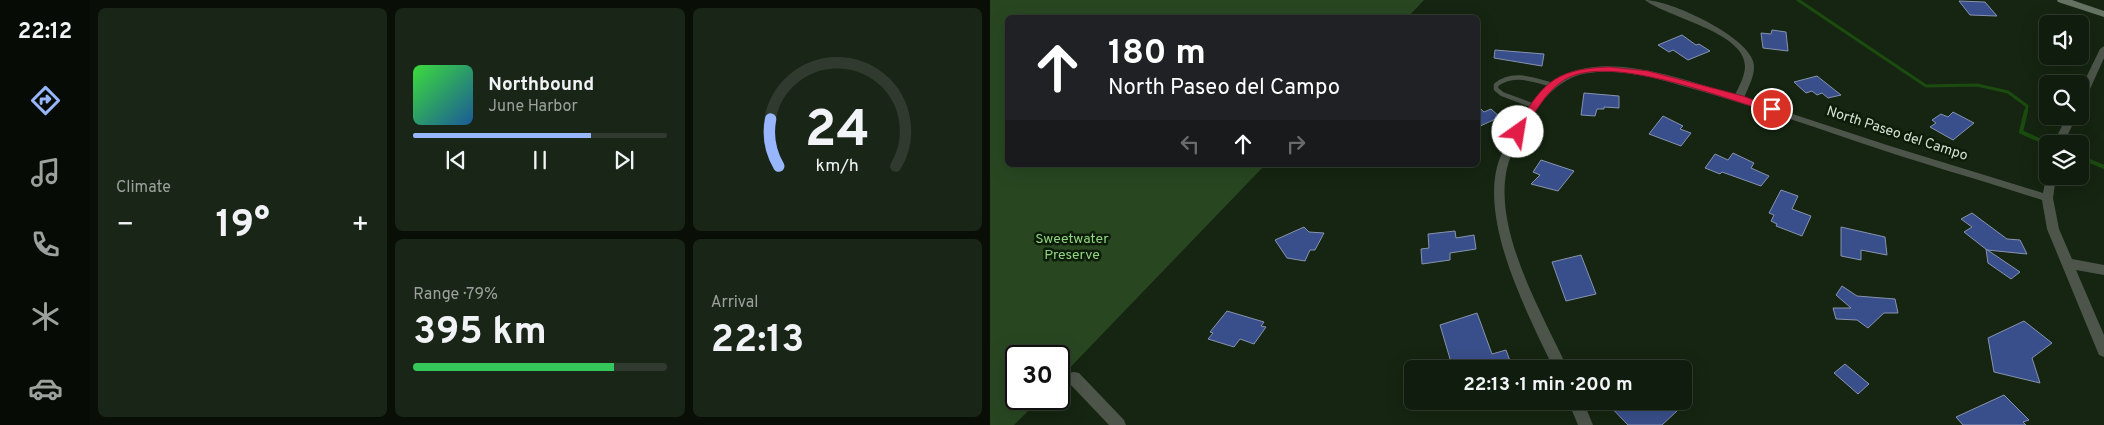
<!DOCTYPE html>
<html lang="en">
<head>
<meta charset="utf-8">
<style>
  body { margin:0; font-family:Overpass,sans-serif; background:#192516; color:#f1f3f6; height:100vh; display:flex; flex-direction:column; font-size:19px; white-space:nowrap }
  * { box-sizing:border-box; margin:0 }
  p { font-size:16px; color:#9ca19d }
  .icon { flex:none; width:28px; height:28px; fill:none; stroke:currentColor; stroke-width:2; stroke-linecap:round; stroke-linejoin:round }
  .map { position:relative; flex:1; overflow:hidden }
  .panel { display:flex; flex-direction:column; gap:8px; padding:8px; background:#090f07; width:900px }
  .panel>* { flex:none }
  .top-card { position:absolute; left:15px; top:15px; width:475px; height:152px; border-radius:8px; box-shadow:0 5px 20px #0002,0 0 0 1px #303a2e; background:#202124; color:#fff; overflow:hidden }
  .tools { position:absolute; left:1049px; top:15px; display:grid; gap:10px }
  .tools a { display:grid; place-items:center; width:50px; height:50px; border-radius:8px; background:#101c0d; box-shadow:0 5px 20px #0002,0 0 0 1px #303a2e; font-size:25px }
  .speed { position:absolute; left:15px; top:345px; display:flex; gap:10px; font-size:25px; font-weight:700; text-align:center }
  .speed>* { display:grid; place-content:center; width:65px; height:65px; border-radius:50%; background:#101c0d; box-shadow:0 5px 20px #0002,0 0 0 1px #303a2e; line-height:1 }
  .speed .limit { border:2px solid #111; border-radius:8px; background:#fff; color:#111 }
  .pin { position:absolute; display:grid; place-items:center; width:42px; height:42px; color:#fff; margin:-21px; border:2px solid #fff; border-radius:50%; box-shadow:0 1px 5px #0007 }
  .me { position:absolute; width:55px; margin:-28px; rotate:32deg; stroke-linejoin:round; filter:drop-shadow(0 0 4px #0008) }
  .turn { display:flex; align-items:center; gap:18px; height:105px; padding:0 20px; font-size:22px }
  .turn .icon { width:65px; height:65px; stroke-width:2.5 }
  .turn b { display:block; font-size:35px; line-height:42px }
  .lanes { display:flex; align-items:center; height:48px; padding:0 20px; background:#0003; justify-content:center; gap:25px; direction:ltr }
  .lanes .off { opacity:.35 }
  .big { font-size:38px; font-weight:700; line-height:1.1 }
  .panel .tile { flex:1; display:flex; flex-direction:column; justify-content:center; gap:8px; min-width:0; padding:0 18px; border-radius:8px; background:#192516 }
  .panel .dial { align-items:center; gap:0 }
  .dial svg { height:130px; overflow:visible; fill:none; stroke:#303a2e; stroke-width:7; stroke-linecap:round; text-anchor:middle }
  .dial text { fill:#f1f3f6; stroke:none }
  .song { display:flex; align-items:center; gap:15px }
  .cover { width:60px; height:60px; border-radius:8px; background:linear-gradient(135deg,hsl(120 70% 55%),hsl(210 70% 35%)) }
  .played { height:5px; border-radius:2px; background:linear-gradient(90deg,#98b6fd 70%,#303a2e 70%) }
  .keys { display:flex; justify-content:space-around; direction:ltr }
  .heat { display:flex; justify-content:space-between; align-items:center; font-size:28px; direction:ltr }
  .charge { height:8px; border-radius:4px; background:linear-gradient(90deg,#34c759 79%,#303a2e 0) }
  .panel .tiles { flex:1; display:grid; gap:8px; grid-template-columns:repeat(3,1fr) }
  .tile:first-child { grid-row:span 2 }
  .trip { position:absolute; left:414px; top:360px; width:288px; height:50px; border-radius:8px; background:#101c0d; box-shadow:0 5px 20px #0002,0 0 0 1px #303a2e; font-weight:700; line-height:50px; text-align:center }
  main { display:flex; flex:1; min-height:0 }
  .menu { display:flex; flex-direction:column; width:90px; justify-content:space-around; align-items:center; background:#060b05; color:#9ca19d }
  .menu .icon { width:35px; height:35px }
  .menu .selected { color:#98b6fd }
  .menu b { font-size:22px; color:#f1f3f6 }
  .map>svg:first-child { display:block }
  .green { fill:#284721 }
  .lines { fill:none; stroke-linecap:round; stroke-linejoin:round }
  .stream-far1 { stroke:#1c4b0f; stroke-width:3 }
  .stream { stroke:#1c4b0f; stroke-width:4 }
  .building { fill:#394f8b; stroke:#8793af }
  .lane { stroke:#4d554b; stroke-width:4.5 }
  .street { fill:#4d554b; fill-rule:evenodd }
  .secondary { fill:#667363; fill-rule:evenodd }
  .route { fill:#e11d48; stroke:#92132f }
  .labels { text-anchor:middle; dominant-baseline:central; stroke-width:5; stroke-linejoin:round; paint-order:stroke }
  .street-label { font-size:14px; fill:#d6e1d4; stroke:#0c1c08 }
  .park-label { font-size:14px; fill:#91d481; stroke:#0c1c08 }
</style>
</head>
<body>
<main>
<nav class="menu">
<b>22:12</b>
<svg class="icon selected" aria-label="directions" viewBox="0 0 24 24"><path d="M12 3l9 9-9 9-9-9zM9 14v-3h6M13 9l2 2-2 2"/></svg>
<svg class="icon" aria-label="music" viewBox="0 0 24 24"><path d="M9 18V5l10-2v13"/><circle cx="6" cy="18" r="3"/><circle cx="16" cy="16" r="3"/></svg>
<svg class="icon" aria-label="phone" viewBox="0 0 24 24"><path d="M5 4h4l2 5-3 2q2 4 5 5l2-3 5 2v4C11 20 4 13 5 4z"/></svg>
<svg class="icon" aria-label="climate" viewBox="0 0 24 24"><path d="M12 3v18M4 7l16 10M4 17L20 7"/></svg>
<svg class="icon" aria-label="car" viewBox="0 0 24 24"><path d="M5 17H2v-5l4-1 3-4h7l3 4 3 1v5h-3M9 17h6M6 11h13"/><circle cx="7" cy="17" r="2"/><circle cx="17" cy="17" r="2"/></svg>
</nav>
<section class="panel">
<div class="tiles">
<div class="tile"><p>Climate</p>
<div class="heat"><a>−</a><b class="big">19°</b><a>+</a></div>
</div>
<div class="tile">
<div class="song"><i class="cover"></i><div><b>Northbound</b><p>June Harbor</p></div></div>
<div class="played"></div>
<div class="keys"><svg class="icon" aria-label="previous" viewBox="0 0 24 24"><path d="M18 5L8 12l10 7zM5 5v14"/></svg><svg class="icon" aria-label="pause" viewBox="0 0 24 24"><path d="M8 5v14M16 5v14"/></svg><svg class="icon" aria-label="next" viewBox="0 0 24 24"><path d="M6 5l10 7-10 7zM19 5v14"/></svg></div>
</div>
<div class="tile dial"><svg viewBox="0 0 100 80">
<path d="M14 69A42 42 0 1 1 86 69"/>
<path d="M14 69A42 42 0 0 1 9 40" stroke="#98b6fd"/>
<text x="50" y="56" font-size="32" font-weight="700">24</text>
<text x="50" y="72" font-size="11">km/h</text>
</svg></div>
<div class="tile"><p>Range · 79%</p><b class="big">395 km</b><div class="charge"></div></div>
<div class="tile"><p>Arrival</p><b class="big">22:13</b></div>
</div>
</section>
<div class="map">
<svg width="1114" height="425" viewBox="0 0 1114 425">
  <rect width="100%" height="100%" fill="#152511"/>
  <path class="green" d="M0 0H434L417 18H18V165H275L69 379V356H26V399H50L24 425H0Z"/>
  <g class="lines">
    <path class="stream-far1" d="M808 0 936 86 987 85 1018 92 1037 106 1036 112"/>
    <g class="stream">
      <path d="M1036 111 1031 132 1056 143"/>
      <path d="M1090 157 1114 167"/>
    </g>
  </g>
  <g class="building">
    <path d="M969 1 995 2 1007 16 980 15Z"/>
    <path d="M782 30 796 32 798 51 773 48 771 33 781 34Z"/>
    <path d="M692 35 706 45 709 44 720 51 698 60 683 50 679 52 668 45Z"/>
    <path d="M505 50 554 54 552 66 504 58Z"/>
    <path d="M827 76 851 95 838 98 832 93 827 95 822 91 816 93 804 82Z"/>
    <path d="M594 93 629 96V108L614 107V109H607L605 116 591 115Z"/>
    <path d="M488 106 494 112 501 109 510 117 488 127Z"/>
    <path d="M963 112 984 123 963 140 940 127 946 123 942 120 951 114 958 117Z"/>
    <path d="M673 116 693 126 690 129 701 133 691 146 659 134Z"/>
    <path d="M743 153 764 163 761 168 779 176 771 186 732 172 730 174 715 168 725 154 738 160Z"/>
    <path d="M551 160 584 171 568 191 541 184 550 175 543 172Z"/>
    <path d="M791 190 808 196 802 209 821 216 812 236 786 226 787 224 781 221 784 215 779 213Z"/>
    <path d="M982 213 1017 239 1030 240 1037 254 997 250 974 232 982 227 971 219Z"/>
    <path d="M314 227 319 232 334 233 325 250H320L315 261 297 258 285 240Z"/>
    <path d="M851 227 895 237 897 255 871 250V260L851 256Z"/>
    <path d="M465 231 466 238 484 235 486 249 460 253V260L432 264 431 249 439 248 438 234Z"/>
    <path d="M996 249 1030 272 1021 279 998 263Z"/>
    <path d="M591 255 606 294 576 301 562 262Z"/>
    <path d="M852 286 867 296 905 299 908 313H894L878 328 867 320 846 319 843 308H861L846 295Z"/>
    <path d="M237 311 274 322 271 326 276 327 264 344 250 339 244 347 218 339 223 333 220 332Z"/>
    <path d="M487 313 502 354 516 350 523 369H463L450 325Z"/>
    <path d="M1034 321 1062 343 1042 358 1050 383 1004 372 998 338Z"/>
    <path d="M855 364 879 384 868 394 844 373Z"/>
    <path d="M1014 395 1039 420 1033 422 1036 425H973L966 417Z"/>
    <path d="M615 401H677L687 411 672 425H638Z"/>
  </g>
  <g class="lines">
    <path class="lane" d="M544 106 512 94 506 89V85C523 71 544 80 563 85"/>
    <g class="street">
      <path d="M655 0C680 0 755 35 763 61 767 73 758 87 754 98L900 146 1053 193 1057 173 1058 176H1066L1063 198 1069 229 1082 259 1114 265V275L1086 270 1114 335V357L1109 355 1057 229 1052 200C991 180 929 163 868 142 812 123 757 104 700 88 668 79 633 68 599 73 574 76 555 95 542 116 533 132 522 149 517 168 503 231 552 313 578 369H564C538 315 492 227 507 167 512 149 523 132 533 116 548 92 567 72 597 68 642 60 702 82 745 95 749 86 755 76 755 66 755 32 676 17 655 0Z"/>
      <path d="M1114 46V58L1095 100 1090 103V90L1110 49Z"/>
      <path d="M1077 116H1087L1073 144H1063Z"/>
      <path d="M84 372 89 373 134 420 136 425H119L79 383 77 378 79 373Z"/>
      <path d="M578 401H593L603 425H588Z"/>
    </g>
    <path class="secondary" d="M1067 0H1082L1114 11V17L1068 2Z"/>
  </g>
  <path class="route" d="M619 67 658 71 753 96 787 109 782 112C732 99 620 52 574 80 554 93 544 115 531 134H524L523 132C552 86 560 69 619 67Z"/>
  <g class="labels">
    <g class="street-label">
      <text transform="translate(907 134) rotate(18)">North Paseo del Campo</text>
    </g>
    <g class="park-label">
      <text x="82" y="239">Sweetwater<tspan x="82" dy="16">Preserve</tspan></text>
    </g>
  </g>
</svg>
<div class="tools">
<a><svg class="icon" aria-label="sound" viewBox="0 0 24 24"><path d="M4 9h4l5-4v14l-5-4H4zM17 9q2 3 0 6"/></svg></a>
<a><svg class="icon" aria-label="search" viewBox="0 0 24 24"><circle cx="10" cy="10" r="6"/><path d="M15 15l6 6"/></svg></a>
<a><svg class="icon" aria-label="layers" viewBox="0 0 24 24"><path d="M12 4l9 5-9 5-9-5zM3 14l9 5 9-5"/></svg></a>
</div>
<div class="speed"><div class="limit">30</div></div>
<div class="pin" style="left:782px;top:109px;background:#d93025"><svg class="icon" aria-label="arrive" viewBox="0 0 24 24"><path d="M6 21V4h12l-3 4 3 4H6"/></svg></div>
<svg class="me" style="left:528px;top:132px" viewBox="-20 -20 40 40"><circle r="19" fill="#fff"/><path d="M0-13L10 11 0 6-10 11z" fill="#e11d48"/></svg>
<div class="trip">22:13 · 1 min · 200 m</div>
<div class="top-card">
<div class="turn"><svg class="icon" aria-label="ahead" viewBox="0 0 24 24"><path d="M12 20V5M6 11l6-6 6 6"/></svg><div><b>180 m</b>North Paseo del Campo</div></div>
<div class="lanes"><svg class="icon off" aria-label="left" viewBox="0 0 24 24"><path d="M17 20v-9H6M10 6l-5 5 5 5"/></svg><svg class="icon" aria-label="ahead" viewBox="0 0 24 24"><path d="M12 20V5M6 11l6-6 6 6"/></svg><svg class="icon off" aria-label="right" viewBox="0 0 24 24"><path d="M7 20v-9h11M14 6l5 5-5 5"/></svg></div>
</div>
</div>
</main>
</body>
</html>
